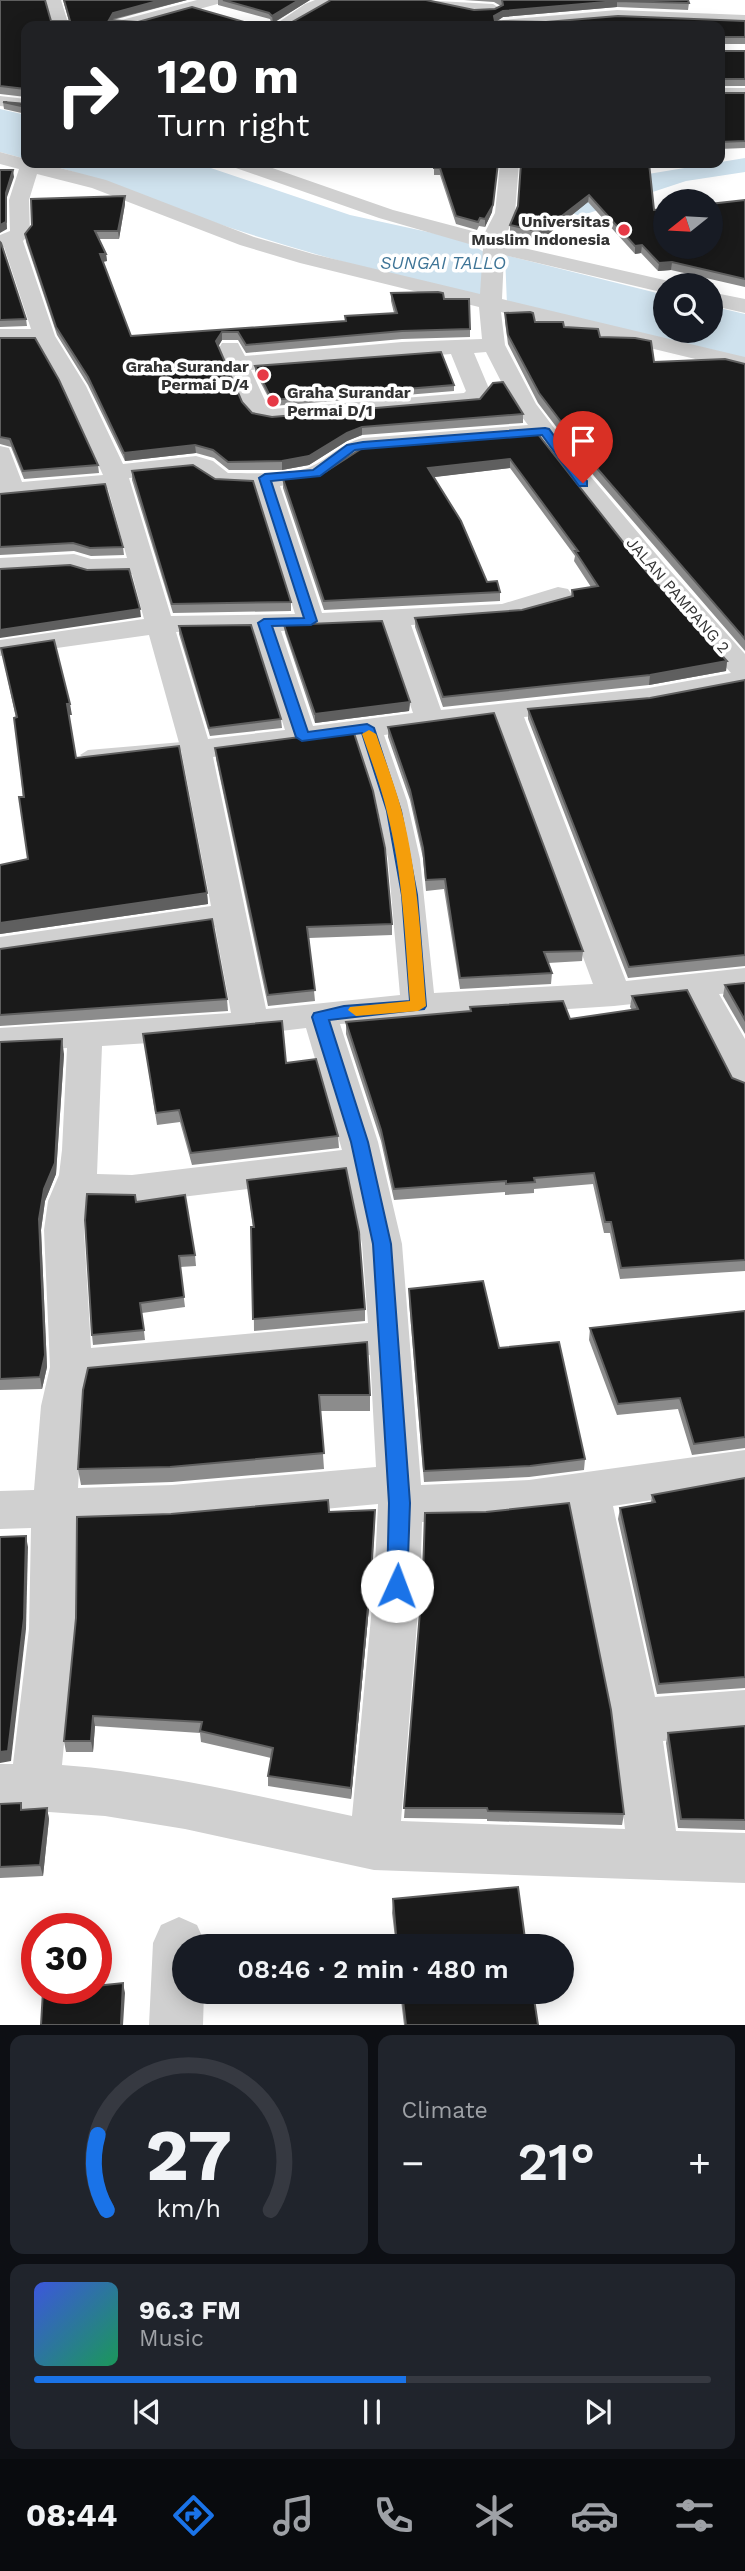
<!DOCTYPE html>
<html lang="en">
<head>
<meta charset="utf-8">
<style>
  body { margin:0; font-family:"Work Sans",sans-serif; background:#20242c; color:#f1f3f6; height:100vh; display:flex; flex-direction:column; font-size:26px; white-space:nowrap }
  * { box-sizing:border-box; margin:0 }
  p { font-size:23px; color:#9ea1a6 }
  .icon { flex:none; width:38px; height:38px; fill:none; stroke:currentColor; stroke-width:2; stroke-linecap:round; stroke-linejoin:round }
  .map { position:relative; height:2025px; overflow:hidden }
  .panel { display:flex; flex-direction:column; gap:10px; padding:10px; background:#0d0f14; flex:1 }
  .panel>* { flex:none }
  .hud { position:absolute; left:21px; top:21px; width:704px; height:147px; border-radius:14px; box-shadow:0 4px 18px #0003; background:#202124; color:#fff; overflow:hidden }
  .needle { width:46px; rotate:252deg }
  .controls { position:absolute; left:653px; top:189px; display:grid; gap:14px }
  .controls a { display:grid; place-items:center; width:70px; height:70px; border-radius:50%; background:#171b24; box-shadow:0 4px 18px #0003; font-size:35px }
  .speed { position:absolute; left:21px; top:1913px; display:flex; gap:14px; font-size:35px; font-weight:700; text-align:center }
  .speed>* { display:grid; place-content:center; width:91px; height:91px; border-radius:50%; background:#171b24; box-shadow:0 4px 18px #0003; line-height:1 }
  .speed .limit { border:10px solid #d22; background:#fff; color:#111 }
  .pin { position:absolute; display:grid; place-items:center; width:60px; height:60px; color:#fff; margin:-72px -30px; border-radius:50% 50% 50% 0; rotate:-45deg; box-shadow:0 0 7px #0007 }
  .pin .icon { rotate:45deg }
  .me { position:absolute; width:77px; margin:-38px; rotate:2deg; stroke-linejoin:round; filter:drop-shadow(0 0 5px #0008) }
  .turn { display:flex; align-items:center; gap:24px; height:147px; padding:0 21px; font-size:32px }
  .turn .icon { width:91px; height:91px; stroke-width:2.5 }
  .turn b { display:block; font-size:49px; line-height:60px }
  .big { font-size:52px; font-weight:600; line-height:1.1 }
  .panel .card { flex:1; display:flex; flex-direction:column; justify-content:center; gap:10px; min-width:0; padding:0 24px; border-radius:14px; background:#20242c }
  .panel .dial { align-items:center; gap:0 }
  .dial svg { height:182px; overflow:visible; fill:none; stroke:#363941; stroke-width:7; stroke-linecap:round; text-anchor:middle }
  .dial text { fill:#f1f3f6; stroke:none }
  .song { display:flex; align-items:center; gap:21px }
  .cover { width:84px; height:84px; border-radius:10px; background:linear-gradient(135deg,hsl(230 70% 55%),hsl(150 70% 35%)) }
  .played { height:7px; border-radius:4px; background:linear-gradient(90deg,#1a73e8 55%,#363941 55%) }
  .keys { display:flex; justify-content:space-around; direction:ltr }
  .heat { display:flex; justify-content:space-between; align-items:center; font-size:38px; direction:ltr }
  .panel .tiles { flex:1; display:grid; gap:10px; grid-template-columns:1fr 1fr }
  .card:last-child { grid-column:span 2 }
  .trip { position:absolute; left:172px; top:1934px; width:402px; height:70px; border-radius:35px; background:#171b24; box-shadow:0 4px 18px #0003; font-weight:600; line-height:70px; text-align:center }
  .menu { display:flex; height:112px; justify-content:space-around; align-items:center; background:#090b0e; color:#9ea1a6 }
  .menu .icon { width:49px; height:49px }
  .menu .on { color:#1a73e8 }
  .menu b { font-size:32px; color:#f1f3f6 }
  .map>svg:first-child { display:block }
  .water { fill:#cfe2ee }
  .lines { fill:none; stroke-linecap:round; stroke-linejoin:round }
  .service { fill:#d0d0d0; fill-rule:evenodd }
  .minor { fill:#d0d0d0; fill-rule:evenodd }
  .wall { fill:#8c8c8c }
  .shaded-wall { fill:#5f5f5f }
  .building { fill:#1a1a1a; stroke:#5f5f5f; stroke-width:2 }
  .route { fill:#1a73e8; stroke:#114b97; stroke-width:2 }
  .slow { fill:#f59e0b }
  .poi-dot { fill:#e63946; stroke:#fff; stroke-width:2.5 }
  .labels { text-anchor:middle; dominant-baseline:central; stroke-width:7; stroke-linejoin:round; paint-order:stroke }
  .far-poi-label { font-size:16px; font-weight:bold; fill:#333; stroke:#fff; text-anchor:end }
  .far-street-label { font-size:16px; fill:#333; stroke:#fff }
  .far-water-label { font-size:18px; font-style:italic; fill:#3f7597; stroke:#fff }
</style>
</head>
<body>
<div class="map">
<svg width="745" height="2025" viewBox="0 0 745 2025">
  <rect width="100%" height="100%" fill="#fff"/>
  <g class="water">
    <path d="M0 109 26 115V159L0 152Z"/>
    <path d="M745 158V172L686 181 580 216 550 205 642 175Z"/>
    <path d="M41 163H196L350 215 451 237 471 244 484 252 482 298C398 277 316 256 234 229 169 208 107 179 41 163Z"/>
    <path d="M505 255 665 295V331H710L711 306 745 314V362L507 305Z"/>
  </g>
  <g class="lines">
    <path class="service" d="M182 742 187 744 190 747 187 750 88 760 80 755 88 750Z"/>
    <g class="minor">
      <path d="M45 0H61L69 26H53Z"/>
      <path d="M197 0H223L221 3 138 26H112L114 22Z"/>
      <path d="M315 0H339L292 26H273L305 4Z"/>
      <path d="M419 0 493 4 501 9C487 23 439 8 421 3Z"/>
      <path d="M617 10 745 15V25L617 20 546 26 495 25 503 20Z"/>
      <rect x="719" y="88" width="26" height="10"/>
      <path d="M0 96 26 99V109L0 106Z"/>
      <path d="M0 152 26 159V163H41L106 180 254 237 313 254 480 294 483 248 379 218 233 167 230 163H258L393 210 484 234 495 213 500 163H519L515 213 504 241 528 249 673 282 675 285H665V293L504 255 502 299 745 357V371L501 312 505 345 536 404 592 478 667 567 745 654V688L649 706 524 717 626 981 745 968V992L719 994 745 1039V1092L732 1088 708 1036 687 998 614 1006 340 1024 378 1142 402 1244 421 1485 529 1480 745 1450V1486L613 1506 655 1697 745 1690V1734L663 1741 676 1831 745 1833V1883L374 1870 185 1829 105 1816 35 1811 0 1812V1764H13L29 1629 31 1528 0 1529V1491L34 1490 41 1406 50 1367 44 1230 48 1201 59 1175 62 1150 67 1048 0 1052V1028L231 1013 215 927 0 959V937L211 906 181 750 149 635 0 656V640L144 619 132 574 88 575 71 570 0 574V558L74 554 91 559 127 558 108 489 0 499V446L9 448 22 482 103 475 62 386 37 343H0V329H31L4 247H0V235L10 231 9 200 19 169 0 164ZM37 174 92 188 240 245 300 263 479 307 482 339 402 342 245 356 238 343H222L219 348 245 409 253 419 272 423 479 405 490 391 474 353 486 352 513 405 528 425 363 438C341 443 330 458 310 467 293 475 249 473 228 473L213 461 196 456 123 464 86 386 55 336 23 241 30 233 29 200ZM451 354 466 391 464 393 272 409 268 407 251 370ZM538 439 647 579 731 673 649 688 441 710 411 625C445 623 552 624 572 595L568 589 558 587 502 604 322 613 280 486 324 479 366 452ZM194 471 216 486 255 488 295 614 171 616 129 478ZM384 627 413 713 313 726 281 631ZM215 630 253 631 285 730 208 739 176 632ZM495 720 593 984 434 993 420 859 407 801 384 735ZM355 738 376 801 388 859 400 995 266 1009 213 757ZM306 1028 342 1150 132 1175 97 1174 102 1046 213 1039ZM348 1177 362 1244 368 1323 91 1348 84 1230 86 1202 132 1203ZM370 1355 376 1467 172 1485 78 1488 83 1406 88 1382ZM378 1504 374 1586 352 1816C256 1796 160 1772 62 1765L75 1629 76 1526 172 1523ZM570 1512 612 1721 625 1829 401 1821 420 1586 422 1522 485 1521Z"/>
      <path d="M710 292 745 299V313L710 305Z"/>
      <path d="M179 1917 197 1925 205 1943V1946H184V1992H204L203 2025H149L153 1943 161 1925Z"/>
    </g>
  </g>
  <g class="wall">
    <path d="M0 0 51 21H69L63 0H187L113 20 138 22H271L270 19 218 5V0H310L275 22H292L474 10 495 9 501 6 494 2 464 0H688L689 3 688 10 617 7 503 17 497 21 546 22 745 21V44H719V26H26V97L0 94Z"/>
    <rect x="719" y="51" width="26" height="35"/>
    <path d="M719 93H745V148L719 149Z"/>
    <path d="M3 102 26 104V114L4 109Z"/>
    <path d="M434 163H498L492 212 485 227 479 226 477 230 456 224 440 175H434Z"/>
    <path d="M649 163 654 210 745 200V287L671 270 658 271 641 253 635 254 588 202 541 240 510 233V225Z"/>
    <path d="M125 204 119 239H99L106 254 107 261 103 262 131 336 345 321V316L394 313 391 301V293L444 299 470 329V337L402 339 246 353 238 340H222L218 346 242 402 252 413 272 417 523 414V423L362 435 347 441 309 465 282 470H229L214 458 196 453 125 461 88 385 57 335 26 242 25 234Z"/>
    <path d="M0 242 26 319 27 326 0 327Z"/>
    <path d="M505 313 535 322 564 327 600 337 654 362 745 364V651L594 476 538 403 508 344 505 322Z"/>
    <path d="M0 338 98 465 99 473 24 479 11 447 0 444Z"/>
    <path d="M255 366 454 385V391L273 406 255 372Z"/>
    <path d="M537 433 646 571 727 661 726 671 649 685 443 707 415 627V618L522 610 571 596 572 590 591 587 574 561 575 556 510 468 433 477 487 582 500 592V601L324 610 283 488V479Z"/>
    <path d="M132 471 291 602V611L173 613 132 480Z"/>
    <path d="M0 494 123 547 124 555 91 556 74 551 0 555Z"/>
    <path d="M284 625 410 702 409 711 315 723 285 633Z"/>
    <path d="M179 626 281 719 282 728 210 736 179 634Z"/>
    <path d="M1 648 72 715H69L76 758 207 893 208 904 0 934V865L28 859 16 718Z"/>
    <path d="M745 680V966L628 978 528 719V709L650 698Z"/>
    <path d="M388 727 583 951 582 961 548 963 552 973 551 984 460 989 444 889 426 891 423 858 410 800 388 737Z"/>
    <path d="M215 748 392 924V935L309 938 315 1001 268 1006 216 759Z"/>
    <path d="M0 949 227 999 228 1011 0 1026Z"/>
    <path d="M745 983V1034L723 996 725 985Z"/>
    <path d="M632 996 732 1078 745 1083V1271L620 1279 610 1233H604L593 1184 534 1189V1193L505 1195V1192L394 1200 381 1141 346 1034V1022L470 1011V1007L570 1019 632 1010 630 1007Z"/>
    <path d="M143 1034 286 1063 338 1136 339 1148 192 1165 180 1122 157 1125Z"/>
    <path d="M0 1042 64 1054 56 1174 45 1201 41 1230 47 1367 42 1389 0 1390Z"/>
    <path d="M247 1180 365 1309V1321L254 1331 253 1227Z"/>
    <path d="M136 1202 195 1255 196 1266 180 1267 185 1307 142 1313 145 1340 93 1345 92 1335Z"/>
    <path d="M409 1289 499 1348 585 1459 584 1470 529 1477 424 1482 409 1301Z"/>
    <path d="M745 1311V1448L692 1455 678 1409 617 1415 589 1340 590 1328Z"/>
    <path d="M83 1390 370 1395V1411H320L324 1469 172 1482 81 1485 78 1469Z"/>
    <path d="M745 1478V1688L657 1694 618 1519 620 1508 651 1502 652 1495Z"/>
    <path d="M329 1512 375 1521 371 1586 351 1799 268 1786V1776L271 1758 201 1742 200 1733 95 1726 93 1752H66L64 1741Z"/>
    <path d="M423 1575 624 1814 622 1825 487 1821V1819L404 1818Z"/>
    <path d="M745 1726V1830L678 1828 666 1743 668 1733Z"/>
    <path d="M0 1804 23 1809 47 1808 49 1819 43 1876 0 1878Z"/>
    <path d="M393 1899 526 1946H396L392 1913Z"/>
    <path d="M400 1992H533L538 2025H404Z"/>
  </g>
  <g class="shaded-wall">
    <path d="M161 0H187L113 19 109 26V20L113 13Z"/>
    <path d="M299 0H310L273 23 272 16Z"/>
    <path d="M617 1V7L503 17 494 23V16L503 11Z"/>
    <path d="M498 163 492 212 485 227V219Z"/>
    <path d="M13 170 14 177 6 200 7 229 0 233V225L6 193Z"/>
    <path d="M589 195 588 202 541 240V232Z"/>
    <path d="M125 196V204L119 239 118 231Z"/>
    <path d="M642 245 641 253 635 254V246Z"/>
    <path d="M100 254H106L107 261 101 262Z"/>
    <path d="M672 262 671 270 658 271 659 263Z"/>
    <path d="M222 332V340L217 349 216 341Z"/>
    <path d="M362 427V435L347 441 309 465 282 470V461Z"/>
    <path d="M195 445 196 453 125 461 124 453Z"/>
    <path d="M510 459V468L427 478 428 468Z"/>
    <path d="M140 609 141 617 0 638V630Z"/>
    <path d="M727 661 726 671 649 685 650 675Z"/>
    <path d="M410 702 409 711 315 723V714Z"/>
    <path d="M67 704H70L72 715H68Z"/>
    <path d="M207 893 208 904 0 934V923Z"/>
    <path d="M62 1039 64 1054 56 1174 45 1201 41 1230 47 1367 42 1389 40 1377 39 1219Z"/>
    <path d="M375 1510 371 1586 351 1799V1788Z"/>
    <path d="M26 1536 28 1547 26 1629 11 1761 0 1763V1752Z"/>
    <path d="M93 1716 95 1726 93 1752 91 1741Z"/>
    <path d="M47 1808 49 1819 43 1876 40 1865Z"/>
    <path d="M123 1983 125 1993 123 2025H121Z"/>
  </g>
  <g class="building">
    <path d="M0 0H45L51 21H70L64 0H161L113 13 109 20 138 22 192 7 244 22H292L331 0H426L474 10 495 9 503 5 502 0H688L689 3 617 1 503 11 494 16 495 21 546 22 618 16 745 21V37H719V26H26V97L25 89 0 86Z"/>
    <path d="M223 0H299L272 16 269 13Z"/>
    <rect x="719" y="51" width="26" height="28"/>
    <path d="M719 93H745V141L719 142Z"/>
    <path d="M3 102 26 104V107Z"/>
    <path d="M434 163H498L493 205 485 219 480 218 478 222 456 216 440 168H434Z"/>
    <path d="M521 163H649L654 210 665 209V247H710V204L745 200V279L672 262 659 263 642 245 635 246 589 195 541 232 510 225 518 206Z"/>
    <path d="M0 170H13L6 193V222L0 225Z"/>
    <path d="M125 196 118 231H95L106 254H100L131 336 346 321 345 316 397 313 391 293 438 292 443 293 444 299H469L470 329 402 331 246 345 238 332H222L216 341 242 402 252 413 272 417 480 399 493 383 503 382 523 414 362 427 347 433 309 456 282 461 228 462 213 450 195 445 124 453 88 377 56 327 25 234 32 225 31 199Z"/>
    <path d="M0 242 1 243 26 319 0 320Z"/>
    <path d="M530 312 533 313 535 322H563L564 327 598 329 600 337 635 338 651 341 654 362 725 359 745 364V639L595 466 539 393 508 335 505 313Z"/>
    <path d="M0 338H35L59 380 98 465 23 471 10 439 0 437Z"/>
    <path d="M441 352 454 385 272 400 255 366Z"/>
    <path d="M537 433 646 571 727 661 650 675 443 697 415 618 522 610 573 596 572 590 598 586 575 551H578L510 459 428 468 461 521 487 582 497 581 500 592 324 601 283 479 325 472 367 445Z"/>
    <path d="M193 465 215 479 253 481 291 602 172 604 132 471Z"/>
    <path d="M105 484 123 547 90 548 73 543 0 547V494Z"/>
    <path d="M70 565 87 570 129 569 140 609 0 630V569Z"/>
    <path d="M382 621 410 702 315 714 284 625Z"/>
    <path d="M251 625 281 719 209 728 179 626Z"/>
    <path d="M54 640 70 704H67L76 758 179 746 207 893 0 923V865L28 859 19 797H24L14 718 17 717 1 648Z"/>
    <path d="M745 680V955L629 967 528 709 650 698Z"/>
    <path d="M494 713 583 951 544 952 552 973 460 978 445 879 426 880 423 848 410 790 388 727Z"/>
    <path d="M353 730 373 791 385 848 392 924 307 927 315 990 268 995 215 748Z"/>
    <path d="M212 919 227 999 0 1015V949Z"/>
    <path d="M745 983V1020L725 985Z"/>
    <path d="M687 990 732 1078 745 1083V1260L621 1268 611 1222H605L594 1173 534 1178 535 1182 506 1184V1181L394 1189 381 1130 346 1022 471 1011 470 1007 563 1001 570 1019 638 1009 632 996Z"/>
    <path d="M282 1021 286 1063 316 1059 338 1136 191 1153 179 1110 156 1113 143 1034Z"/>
    <path d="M62 1039 55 1163 44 1189 39 1219 45 1355 40 1377 0 1379V1042Z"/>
    <path d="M346 1168 359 1232 365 1309 253 1319 251 1227H254L247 1180Z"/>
    <path d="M87 1194 135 1195 136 1202 185 1195 195 1255 179 1256 184 1297 140 1303 144 1330 92 1335 85 1220Z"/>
    <path d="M483 1281 499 1348 559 1342 585 1459 530 1466 424 1471 409 1289Z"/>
    <path d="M745 1311V1437L694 1444 680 1398 618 1404 590 1328Z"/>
    <path d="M367 1342 370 1395H319L324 1453 170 1467 78 1469 83 1390 88 1368Z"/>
    <path d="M745 1478V1677L659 1684 620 1508 655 1502 652 1495Z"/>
    <path d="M328 1500 329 1512 375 1510 371 1575 351 1788 268 1776 273 1748 200 1731 202 1722 93 1716 91 1741H64L76 1618 77 1517 171 1514Z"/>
    <path d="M569 1503 611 1710 624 1814 488 1811 487 1808H404L423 1575 425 1513 486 1512Z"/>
    <path d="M26 1536 24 1618 8 1751 0 1752V1537Z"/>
    <path d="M745 1726V1820L681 1819 668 1733Z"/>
    <path d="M21 1803V1810L47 1808 40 1865 0 1867V1804Z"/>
    <path d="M518 1887 526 1946H397L393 1899Z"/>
    <path d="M123 1983 121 2025H41L43 1991 72 1988H96V1986Z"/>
    <path d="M402 1992H533L538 2025H406Z"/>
  </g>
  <path class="route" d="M545 428 549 429 587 481V486H579L542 435 363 449 355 450 320 476 271 481 317 621 311 625 272 626 308 732 367 724 374 728 401 811 417 895 426 1006 424 1009 329 1020 368 1142 391 1244 410 1503 407 1586 404 1592 397 1595 390 1592 387 1586 389 1503 373 1244 351 1142 312 1017 314 1013 344 1006 410 1001 402 895 387 811 362 733 302 741 296 737 258 623 264 619 304 618 259 478 265 474 313 470 347 445 363 442Z"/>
  <path class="slow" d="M369 730 376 734C385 760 395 785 402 812 418 875 421 941 426 1006L418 1011 356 1016 348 1010 350 1007 410 1001C405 938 403 874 387 812 381 786 371 760 362 734Z"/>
  <g class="poi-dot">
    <circle cx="624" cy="230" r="7"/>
    <circle cx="263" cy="375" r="7"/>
    <circle cx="273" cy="401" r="7"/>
  </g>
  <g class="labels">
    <g class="far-poi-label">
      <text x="610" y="221">Universitas<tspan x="610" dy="18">Muslim Indonesia</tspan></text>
      <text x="249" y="366">Graha Surandar<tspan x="249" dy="18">Permai D/4</tspan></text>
      <text x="287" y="392" text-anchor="start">Graha Surandar<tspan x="287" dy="18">Permai D/1</tspan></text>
    </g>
    <g class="far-street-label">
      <text transform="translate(678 595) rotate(49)">JALAN PAMPANG 2</text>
    </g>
    <g class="far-water-label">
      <text x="443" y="262">SUNGAI TALLO</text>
    </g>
  </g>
</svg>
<div class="controls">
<a><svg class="needle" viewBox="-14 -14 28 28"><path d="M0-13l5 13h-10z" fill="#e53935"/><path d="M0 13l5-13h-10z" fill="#9ea1a6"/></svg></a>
<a><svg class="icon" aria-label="search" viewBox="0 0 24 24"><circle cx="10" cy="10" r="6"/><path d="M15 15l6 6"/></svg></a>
</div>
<div class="speed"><div class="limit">30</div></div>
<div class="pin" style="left:583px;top:483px;background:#d93025"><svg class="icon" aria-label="arrive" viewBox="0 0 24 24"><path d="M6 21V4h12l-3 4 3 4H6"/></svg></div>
<svg class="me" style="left:397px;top:1586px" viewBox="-20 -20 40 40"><circle r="19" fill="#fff"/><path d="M0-13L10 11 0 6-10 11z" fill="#1a73e8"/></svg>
<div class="trip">08:46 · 2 min · 480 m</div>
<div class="hud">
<div class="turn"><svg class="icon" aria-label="right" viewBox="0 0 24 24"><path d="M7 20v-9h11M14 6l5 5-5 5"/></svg><div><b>120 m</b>Turn right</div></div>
</div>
</div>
<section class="panel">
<div class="tiles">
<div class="card dial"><svg viewBox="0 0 100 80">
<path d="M14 69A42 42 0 1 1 86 69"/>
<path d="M14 69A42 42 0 0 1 10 36" stroke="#1a73e8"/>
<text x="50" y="56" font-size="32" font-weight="700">27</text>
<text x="50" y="72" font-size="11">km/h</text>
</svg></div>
<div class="card"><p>Climate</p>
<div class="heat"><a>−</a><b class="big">21°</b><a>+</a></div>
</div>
<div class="card">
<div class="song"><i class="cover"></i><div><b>96.3 FM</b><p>Music</p></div></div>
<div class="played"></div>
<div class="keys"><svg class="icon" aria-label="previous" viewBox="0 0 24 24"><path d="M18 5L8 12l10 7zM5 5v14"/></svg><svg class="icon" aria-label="pause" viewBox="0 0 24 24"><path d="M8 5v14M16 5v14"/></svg><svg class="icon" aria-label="next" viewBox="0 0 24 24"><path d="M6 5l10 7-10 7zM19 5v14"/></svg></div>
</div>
</div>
</section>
<nav class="menu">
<b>08:44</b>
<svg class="icon on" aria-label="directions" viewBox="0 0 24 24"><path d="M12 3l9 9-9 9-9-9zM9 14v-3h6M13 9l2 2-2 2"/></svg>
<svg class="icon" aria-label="music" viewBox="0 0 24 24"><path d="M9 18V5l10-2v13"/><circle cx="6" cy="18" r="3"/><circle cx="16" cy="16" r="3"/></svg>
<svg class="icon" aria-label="phone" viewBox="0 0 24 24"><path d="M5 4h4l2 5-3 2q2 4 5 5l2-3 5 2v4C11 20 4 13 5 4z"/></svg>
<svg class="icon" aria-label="climate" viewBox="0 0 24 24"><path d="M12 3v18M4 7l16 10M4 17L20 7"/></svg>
<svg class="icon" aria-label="car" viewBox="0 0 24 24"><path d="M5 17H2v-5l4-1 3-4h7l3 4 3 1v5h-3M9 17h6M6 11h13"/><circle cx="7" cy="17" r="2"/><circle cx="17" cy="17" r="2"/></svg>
<svg class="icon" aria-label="filters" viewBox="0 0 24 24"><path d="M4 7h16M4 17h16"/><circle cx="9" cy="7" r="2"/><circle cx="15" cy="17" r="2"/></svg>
</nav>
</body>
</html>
